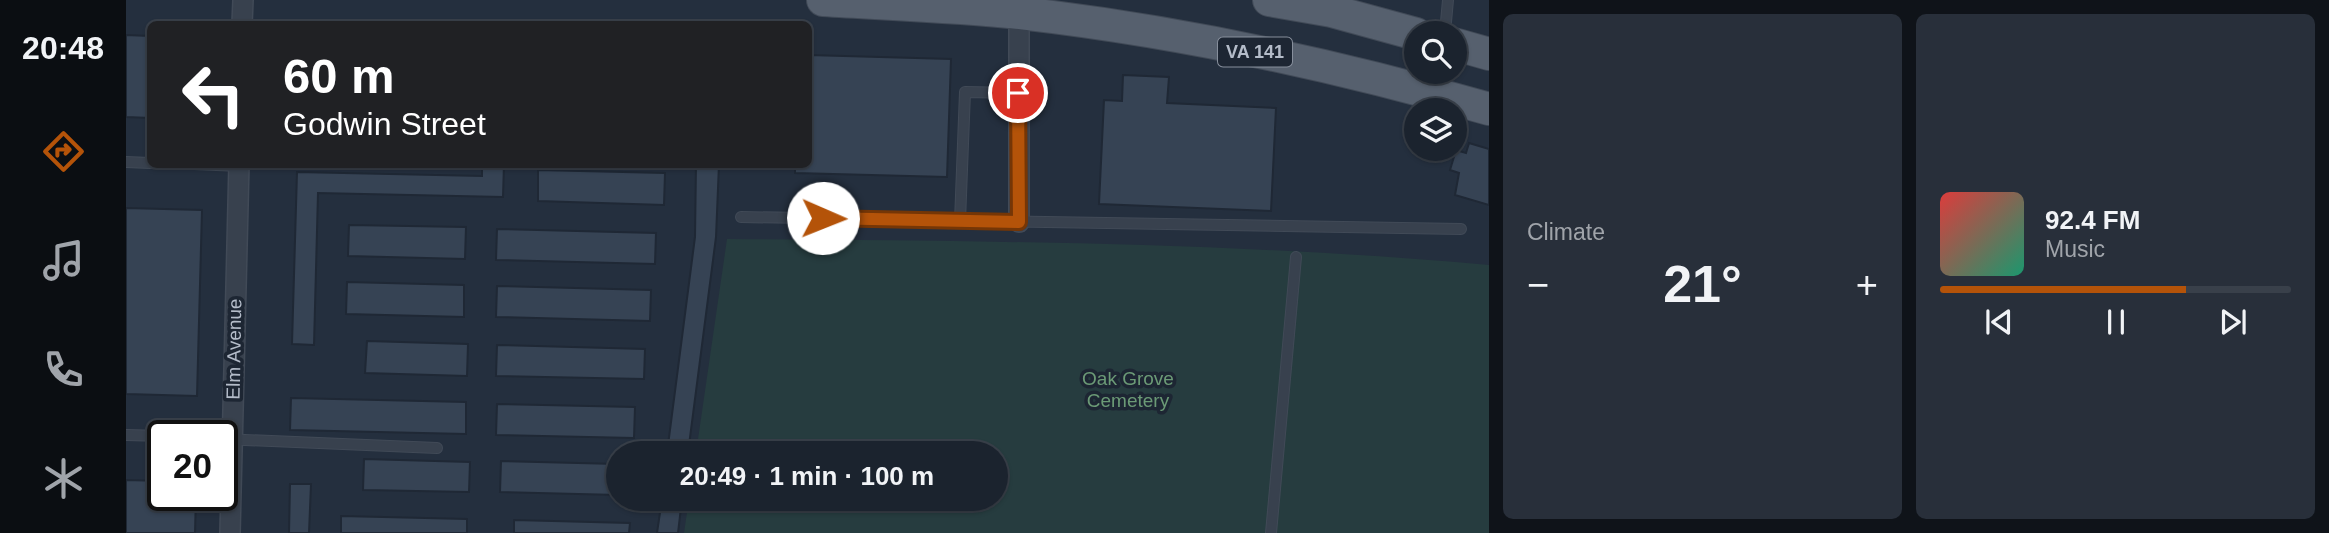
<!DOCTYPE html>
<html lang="en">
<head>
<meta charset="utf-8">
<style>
  body { margin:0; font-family:Helvetica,sans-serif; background:#282f3a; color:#f1f3f6; height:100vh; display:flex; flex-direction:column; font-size:26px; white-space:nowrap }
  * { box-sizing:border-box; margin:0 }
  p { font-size:23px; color:#a0a4aa }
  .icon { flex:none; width:38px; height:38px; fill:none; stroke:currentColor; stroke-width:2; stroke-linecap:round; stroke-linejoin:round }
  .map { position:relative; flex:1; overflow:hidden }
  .details { display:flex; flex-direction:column; gap:14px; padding:14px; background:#0f1319; width:840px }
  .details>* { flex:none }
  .guide { position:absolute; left:21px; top:21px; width:665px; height:147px; border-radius:10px; box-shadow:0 2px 5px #0004,0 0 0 2px #39404a; background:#202124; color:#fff; overflow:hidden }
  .fabs { position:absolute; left:1278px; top:21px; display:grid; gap:14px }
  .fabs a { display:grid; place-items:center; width:63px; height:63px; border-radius:50%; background:#1b232e; box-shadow:0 2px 5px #0004,0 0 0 2px #39404a; font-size:35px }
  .speed { position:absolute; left:21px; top:420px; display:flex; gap:14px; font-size:35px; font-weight:700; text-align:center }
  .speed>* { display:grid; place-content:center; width:91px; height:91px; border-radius:50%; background:#1b232e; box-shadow:0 2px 5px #0004,0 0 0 2px #39404a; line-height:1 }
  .speed .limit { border:4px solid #111; border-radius:10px; background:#fff; color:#111 }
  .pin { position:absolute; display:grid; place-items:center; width:60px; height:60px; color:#fff; margin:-30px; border:4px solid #fff; border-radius:50%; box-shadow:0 2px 7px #0007 }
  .me { position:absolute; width:77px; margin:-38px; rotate:91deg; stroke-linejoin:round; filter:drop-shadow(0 0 5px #0008) }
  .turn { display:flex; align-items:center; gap:24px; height:147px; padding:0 21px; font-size:32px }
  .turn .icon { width:91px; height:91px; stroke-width:2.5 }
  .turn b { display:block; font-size:49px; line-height:60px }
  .big { font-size:52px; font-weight:800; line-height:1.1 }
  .details .card { flex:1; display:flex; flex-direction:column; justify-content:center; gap:10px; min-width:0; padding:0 24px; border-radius:10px; background:#282f3a }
  .song { display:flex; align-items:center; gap:21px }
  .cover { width:84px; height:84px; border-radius:10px; background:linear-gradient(135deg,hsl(0 70% 55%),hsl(160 70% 35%)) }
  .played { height:7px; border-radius:4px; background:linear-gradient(90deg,#b45309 70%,#39404a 70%) }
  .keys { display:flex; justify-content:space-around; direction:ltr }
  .heat { display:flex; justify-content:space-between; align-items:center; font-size:38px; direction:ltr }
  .details .tiles { flex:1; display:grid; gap:14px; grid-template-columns:repeat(2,1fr) }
  .trip { position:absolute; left:480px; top:441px; width:402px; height:70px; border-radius:35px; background:#1b232e; box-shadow:0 2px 5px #0004,0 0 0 2px #39404a; font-weight:800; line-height:70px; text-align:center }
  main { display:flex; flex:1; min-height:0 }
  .dock { display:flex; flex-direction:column; width:126px; justify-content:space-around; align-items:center; background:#0b0e12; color:#a0a4aa }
  .dock .icon { width:49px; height:49px }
  .dock .on { color:#b45309 }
  .dock b { font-size:32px; color:#f1f3f6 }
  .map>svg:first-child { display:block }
  .green { fill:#263c3f }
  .building { fill:#364354; stroke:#1f2835; stroke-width:2 }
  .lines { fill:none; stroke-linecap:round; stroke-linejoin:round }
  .lane-casing { stroke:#414a57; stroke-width:12 }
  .street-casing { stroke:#414a57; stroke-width:22 }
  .primary-casing { stroke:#414a57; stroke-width:34 }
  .lane { stroke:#38414e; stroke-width:10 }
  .street { stroke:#38414e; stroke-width:19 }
  .primary { stroke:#56606e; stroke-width:32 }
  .route-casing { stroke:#753606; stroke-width:18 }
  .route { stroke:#b45309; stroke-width:12 }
  .labels { text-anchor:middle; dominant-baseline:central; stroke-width:7; stroke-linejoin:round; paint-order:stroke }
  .shield { fill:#1d2633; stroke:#878f9c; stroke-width:2 }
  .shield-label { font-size:18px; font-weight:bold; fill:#b4bcc9 }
  .street-label { font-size:19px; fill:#b4bcc9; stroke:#1d2633 }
  .park-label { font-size:19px; fill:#6b9a76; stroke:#1d2633 }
</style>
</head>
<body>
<main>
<nav class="dock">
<b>20:48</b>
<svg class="icon on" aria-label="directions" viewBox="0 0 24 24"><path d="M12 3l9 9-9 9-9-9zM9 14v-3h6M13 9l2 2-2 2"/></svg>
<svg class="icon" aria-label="music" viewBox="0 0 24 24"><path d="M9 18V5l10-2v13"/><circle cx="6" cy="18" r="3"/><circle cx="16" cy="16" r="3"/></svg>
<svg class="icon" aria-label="phone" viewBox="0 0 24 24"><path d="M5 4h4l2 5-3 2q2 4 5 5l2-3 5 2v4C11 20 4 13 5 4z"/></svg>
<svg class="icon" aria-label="climate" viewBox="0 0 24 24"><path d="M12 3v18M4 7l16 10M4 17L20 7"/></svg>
</nav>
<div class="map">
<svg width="1363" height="533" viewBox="0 0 1363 533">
  <rect width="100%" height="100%" fill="#242f3e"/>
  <path class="green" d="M601 239C855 241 1110 242 1363 265V533H558L563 499H870V453H570Z"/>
  <g class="building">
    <path d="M0 35 24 36V118L0 117Z"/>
    <path d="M682 55 825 59 821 177 669 173V164H682Z"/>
    <path d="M997 75 1043 77 1041 103 1150 108 1145 211 973 204 978 100 996 101Z"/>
    <path d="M1343 143 1363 149V205L1329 195 1333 173 1324 170 1330 150 1340 153Z"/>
    <path d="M356 164H378L377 197 192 193 188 345 166 344 171 172 356 176Z"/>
    <path d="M570 164H593L590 237 562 453H541L569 237Z"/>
    <path d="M412 170 539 173 538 205 412 201Z"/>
    <path d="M0 208 76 210 71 396 0 394Z"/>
    <path d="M223 225 340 227 339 259 222 256Z"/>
    <path d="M371 229 530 233 529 264 370 260Z"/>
    <path d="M221 282 338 285V317L220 314Z"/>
    <path d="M371 286 525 290 524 321 370 317Z"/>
    <path d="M241 341 342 344 341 376 239 373Z"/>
    <path d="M371 345 519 349 518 379 370 376Z"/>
    <path d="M165 398 340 402V434L164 430Z"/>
    <path d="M371 404 509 407 508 438 370 435Z"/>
    <path d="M238 459 344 462 343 492 237 490Z"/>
    <path d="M375 461 492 464V495L374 492Z"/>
    <path d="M0 480 37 481V495H70L69 533H0Z"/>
    <path d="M164 484H185L183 533H163Z"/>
    <path d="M536 499H556L552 533H531Z"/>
    <path d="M215 516 341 519V533H215Z"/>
    <path d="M388 520 504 523 503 533H388Z"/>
  </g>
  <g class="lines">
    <defs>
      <g id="lane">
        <path d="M1319 33 1322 0"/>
        <path d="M0 162 24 163"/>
        <path d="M68 164 113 166"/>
        <path d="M615 217 1335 229"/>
        <path d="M834 221 839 92 892 93"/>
        <path d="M0 435 37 436"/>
        <path d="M96 439 311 448"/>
        <path d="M1145 533 1170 257"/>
      </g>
      <g id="street">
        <path d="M116 24 117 0"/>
        <path d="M893 222V2"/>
        <path d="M104 533 113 164"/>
      </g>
      <g id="primary">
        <path d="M697 0C762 4 828 6 894 13 1052 31 1210 65 1363 109"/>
        <path d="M1143 0 1206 11 1290 34"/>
        <path d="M1328 44 1363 54"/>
      </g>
    </defs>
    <use href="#lane" class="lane-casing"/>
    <use href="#street" class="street-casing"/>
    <use href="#primary" class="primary-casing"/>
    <use href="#lane" class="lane"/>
    <use href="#street" class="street"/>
    <use href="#primary" class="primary"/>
  </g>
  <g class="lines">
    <defs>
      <path id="route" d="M697 218 893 222 892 93"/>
    </defs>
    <use href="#route" class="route-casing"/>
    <use href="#route" class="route"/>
  </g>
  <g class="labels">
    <rect class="shield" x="1092" y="37.5" width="74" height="29" rx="5"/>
    <g class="shield-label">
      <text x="1129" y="52">VA 141</text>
    </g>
    <g class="street-label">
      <text transform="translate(108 349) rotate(-89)">Elm Avenue</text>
    </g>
    <g class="park-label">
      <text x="1002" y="378">Oak Grove<tspan x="1002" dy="22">Cemetery</tspan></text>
    </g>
  </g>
</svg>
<div class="fabs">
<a><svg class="icon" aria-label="search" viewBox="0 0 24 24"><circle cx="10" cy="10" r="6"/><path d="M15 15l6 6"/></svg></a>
<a><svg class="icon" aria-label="layers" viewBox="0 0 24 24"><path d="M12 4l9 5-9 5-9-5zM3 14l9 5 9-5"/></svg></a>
</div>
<div class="speed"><div class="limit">20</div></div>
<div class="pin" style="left:892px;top:93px;background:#d93025"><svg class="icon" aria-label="arrive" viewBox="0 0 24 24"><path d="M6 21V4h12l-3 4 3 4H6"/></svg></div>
<svg class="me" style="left:697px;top:218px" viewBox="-20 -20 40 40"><circle r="19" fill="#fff"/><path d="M0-13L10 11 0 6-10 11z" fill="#b45309"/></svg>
<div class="trip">20:49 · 1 min · 100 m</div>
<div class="guide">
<div class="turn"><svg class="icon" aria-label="left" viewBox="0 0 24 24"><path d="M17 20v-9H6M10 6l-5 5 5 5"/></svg><div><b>60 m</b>Godwin Street</div></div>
</div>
</div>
<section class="details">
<div class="tiles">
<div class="card"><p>Climate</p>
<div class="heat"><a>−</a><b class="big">21°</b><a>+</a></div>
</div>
<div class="card">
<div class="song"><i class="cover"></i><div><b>92.4 FM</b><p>Music</p></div></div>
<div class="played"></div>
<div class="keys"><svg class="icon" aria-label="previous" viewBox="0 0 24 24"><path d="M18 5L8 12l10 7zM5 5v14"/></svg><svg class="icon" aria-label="pause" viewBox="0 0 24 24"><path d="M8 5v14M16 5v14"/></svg><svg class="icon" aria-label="next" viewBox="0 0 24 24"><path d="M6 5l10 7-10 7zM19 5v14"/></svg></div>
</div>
</div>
</section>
</main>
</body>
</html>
